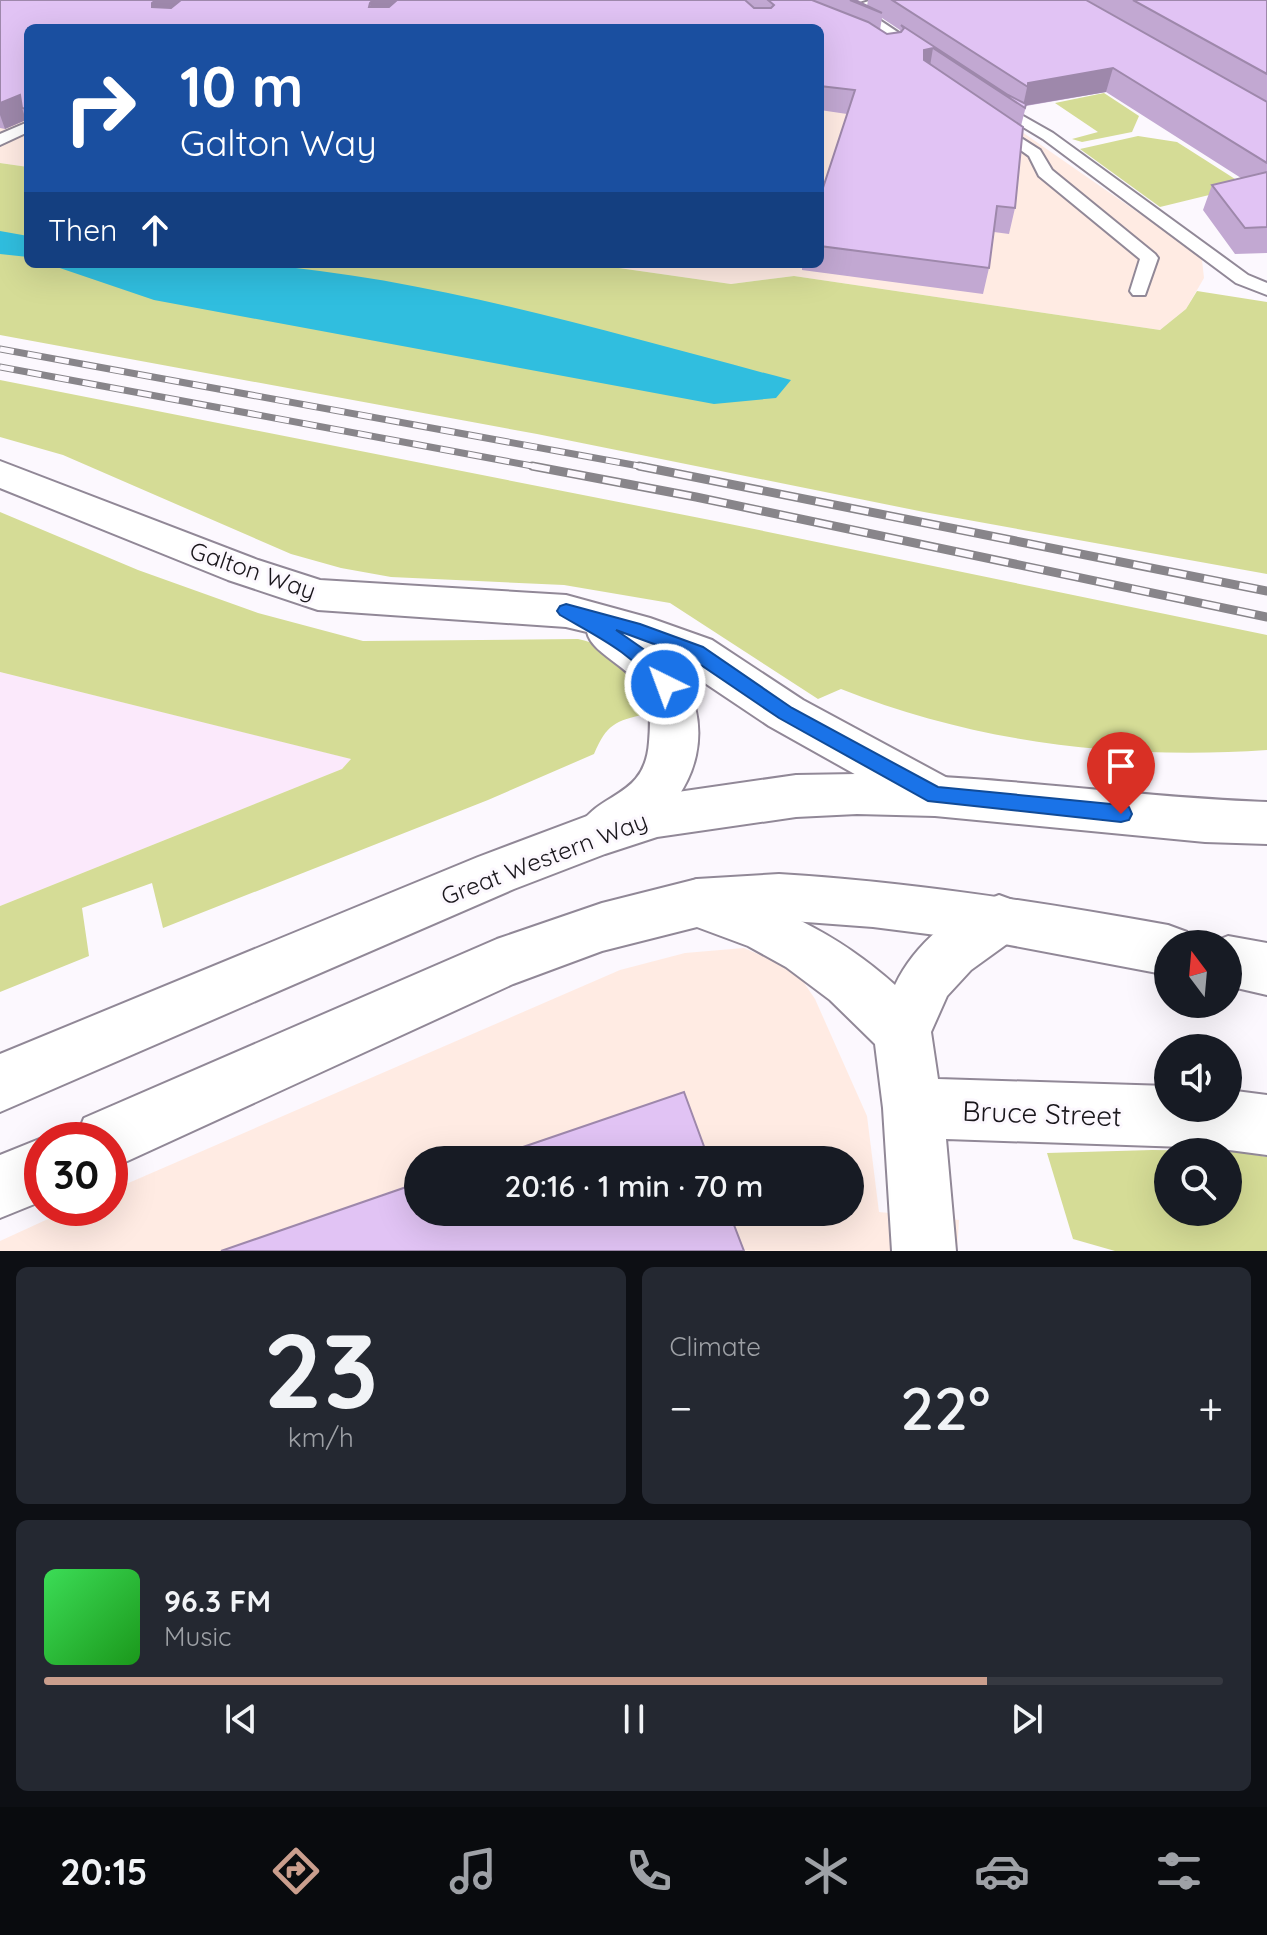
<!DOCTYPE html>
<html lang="en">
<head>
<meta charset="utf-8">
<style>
  body { margin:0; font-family:Quicksand,sans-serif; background:#242831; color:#f1f3f6; height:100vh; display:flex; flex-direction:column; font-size:30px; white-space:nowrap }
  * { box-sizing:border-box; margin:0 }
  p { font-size:26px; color:#9ea1a6 }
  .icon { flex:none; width:44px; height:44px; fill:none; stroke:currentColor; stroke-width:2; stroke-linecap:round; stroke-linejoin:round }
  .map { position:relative; height:1251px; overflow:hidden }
  .drawer { display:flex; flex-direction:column; gap:16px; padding:16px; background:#0d0f14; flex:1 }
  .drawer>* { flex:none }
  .guide { position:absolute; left:24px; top:24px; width:800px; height:244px; border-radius:12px; box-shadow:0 8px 32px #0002; background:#1a4fa0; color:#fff; overflow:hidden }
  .needle { width:52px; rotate:344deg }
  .controls { position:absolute; left:1154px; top:930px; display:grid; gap:16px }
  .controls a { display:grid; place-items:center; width:88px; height:88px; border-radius:50%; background:#171b24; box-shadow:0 8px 32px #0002; font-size:40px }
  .speed { position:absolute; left:24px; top:1122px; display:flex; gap:16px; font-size:40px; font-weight:700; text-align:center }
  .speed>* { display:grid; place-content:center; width:104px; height:104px; border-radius:50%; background:#171b24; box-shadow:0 8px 32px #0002; line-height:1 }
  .speed .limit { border:12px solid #d22; background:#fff; color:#111 }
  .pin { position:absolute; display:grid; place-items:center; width:68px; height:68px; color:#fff; margin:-82px -34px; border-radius:50% 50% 50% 0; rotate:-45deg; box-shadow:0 0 8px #0007 }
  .pin .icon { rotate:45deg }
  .me { position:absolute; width:88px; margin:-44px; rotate:318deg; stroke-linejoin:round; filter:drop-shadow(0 0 6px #0008) }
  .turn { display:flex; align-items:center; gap:28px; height:168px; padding:0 24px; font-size:36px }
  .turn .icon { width:104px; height:104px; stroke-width:2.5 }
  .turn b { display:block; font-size:56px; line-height:68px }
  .then { display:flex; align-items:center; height:76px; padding:0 24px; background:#0003; gap:16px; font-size:30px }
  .big { font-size:60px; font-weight:600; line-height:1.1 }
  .drawer .card { flex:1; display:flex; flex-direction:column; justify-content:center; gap:12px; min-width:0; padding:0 28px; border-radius:12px; background:#242831 }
  .drawer .dial { align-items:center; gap:0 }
  .dial b { font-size:104px; line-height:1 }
  .song { display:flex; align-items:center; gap:24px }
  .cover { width:96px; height:96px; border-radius:12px; background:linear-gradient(135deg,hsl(130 70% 55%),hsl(120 70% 35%)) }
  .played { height:8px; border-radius:4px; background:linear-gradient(90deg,#ca9e8d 80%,#363941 80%) }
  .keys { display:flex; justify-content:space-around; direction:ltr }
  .heat { display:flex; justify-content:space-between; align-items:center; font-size:44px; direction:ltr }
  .drawer .tiles { flex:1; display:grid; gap:16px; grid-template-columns:1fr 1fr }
  .card:last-child { grid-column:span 2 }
  .trip { position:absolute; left:404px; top:1146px; width:460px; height:80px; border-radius:40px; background:#171b24; box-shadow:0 8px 32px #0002; font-weight:600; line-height:80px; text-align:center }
  .menu { display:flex; height:128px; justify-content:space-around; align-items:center; background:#090b0e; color:#9ea1a6 }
  .menu .icon { width:56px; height:56px }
  .menu .active { color:#ca9e8d }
  .menu b { font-size:36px; color:#f1f3f6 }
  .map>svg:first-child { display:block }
  .commercial { fill:#fbe9fb }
  .industrial { fill:#ffebe3; fill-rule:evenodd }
  .green { fill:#d5dc96; fill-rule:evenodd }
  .water { fill:#30bedf }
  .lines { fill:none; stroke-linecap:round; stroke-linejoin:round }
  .service-casing { stroke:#918897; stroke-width:4 }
  .minor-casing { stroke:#918897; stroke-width:4 }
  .secondary-casing { stroke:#918897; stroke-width:4 }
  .service { fill:#fff; fill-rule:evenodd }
  .minor { fill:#fff; fill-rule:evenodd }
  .secondary { fill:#fff; fill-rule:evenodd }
  .rail-far1-casing { stroke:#88858a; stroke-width:7 }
  .rail-casing { stroke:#88858a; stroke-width:9 }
  .rail-far1 { stroke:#fcf8fe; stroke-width:5; stroke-dasharray:14; stroke-linecap:butt }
  .rail { stroke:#fcf8fe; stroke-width:6; stroke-dasharray:18; stroke-linecap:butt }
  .wall { fill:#c2a8d2; fill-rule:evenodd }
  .shaded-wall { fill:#9e88ab }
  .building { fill:#e1c3f4; stroke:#9e88ab; stroke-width:2 }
  .route { fill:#1a73e8; stroke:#114b97; stroke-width:2 }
  .labels { text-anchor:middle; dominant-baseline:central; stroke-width:6; stroke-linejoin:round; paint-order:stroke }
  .street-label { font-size:24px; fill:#19161b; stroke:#fcf8fe }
  .near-street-label { font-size:28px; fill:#19161b; stroke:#fcf8fe }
</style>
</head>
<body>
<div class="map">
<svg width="1267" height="1251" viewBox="0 0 1267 1251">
  <rect width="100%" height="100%" fill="#fcf8fe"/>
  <path class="commercial" d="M0 672 352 759 342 769 0 906Z"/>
  <g class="industrial">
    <path d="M0 0H791L992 111 1185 245 1202 260 1204 278 1186 309 1160 330 794 276 731 284 591 264H820V28H28V167L0 163Z"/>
    <path d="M744 948 796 971 815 999 867 1116 879 1212 959 1220 957 1251H0V1241L72 1208H110V1191L620 970 685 953ZM418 1160H850V1212H418Z"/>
  </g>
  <g class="green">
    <path d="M1104 93 1139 116 1132 132 1082 142 1072 139 1098 132 1055 103Z"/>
    <path d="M1138 136 1177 142 1246 186 1160 207 1080 149Z"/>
    <path d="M0 163 28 167V264H591L731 284 794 276 1160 330 1186 309 1197 291 1267 302V574L924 512 537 434 0 335Z"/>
    <path d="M0 380 715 521 1267 635V750C1122 760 976 743 841 689L818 699 670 603 564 585 391 577 341 568 291 554 63 455 0 437Z"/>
    <path d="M0 512 138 570 258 613 363 641 578 639C586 641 596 643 603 648 622 661 638 693 646 714 615 721 607 724 594 754L488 800 163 928 152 883 82 908 89 956 0 992V906L342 769 351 759 0 672Z"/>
    <path d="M1152 1150 1233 1151 1267 1157V1251H1115L1073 1239 1047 1153ZM1228 1152V1212H1168V1152Z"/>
  </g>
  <g class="water">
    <path d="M0 231 28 236V257L0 254Z"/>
    <path d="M48 264C117 264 187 259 256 264 437 279 615 334 791 380L776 398 714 404 154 300Z"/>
  </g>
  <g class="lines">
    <defs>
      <g id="service">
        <path d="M872 0H893L857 12 878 19 923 49V55H913L868 25 838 11Z"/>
        <path d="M995 100 1053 133 1248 275 1267 283V295L1236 283 1043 139 990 107 988 104Z"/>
        <path d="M28 122V132L0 145V134Z"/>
        <path d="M996 122 1040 150 1052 170 1155 254 1158 258 1145 295H1133L1130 291 1140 259 1039 176 1029 156 991 129 989 126Z"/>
      </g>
      <g id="minor">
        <path d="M0 461 258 560 320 580 566 595 650 618 712 640 803 700 953 781 960 795 953 809 935 816 917 809 769 726 672 661C719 721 700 793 640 834 617 849 610 857 583 847L576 832C596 790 645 801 649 742 650 729 651 717 648 705 639 666 593 658 587 632L566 627 318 610 228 580 0 488Z"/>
        <path d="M697 879C774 906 834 930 895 985 915 943 955 911 999 895L1018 902 1026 919 1018 936 971 970 947 996 931 1032 938 1079 1168 1086V1108H1228V1090L1267 1095V1155L1214 1148 946 1139 956 1251H892L883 1108 875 1044 830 1000 786 967 748 946 678 920 670 903 678 886Z"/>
      </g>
      <g id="secondary">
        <path d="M857 774C994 775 1130 797 1267 802V844L1205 842 935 816 857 814 796 817 657 837 605 854 514 889 0 1112V1054L478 857 595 813 657 795 796 775Z"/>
        <path d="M779 874C911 882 1038 902 1168 925L1187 932 1193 944H1168V975L999 943 873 927 779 920 697 927 602 951 513 984 110 1169V1140H75L84 1118 497 939 602 903 697 879Z"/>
        <path d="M1228 936 1267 943V995L1228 986V944H1208Z"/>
        <path d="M42 1138 47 1140H42V1201L0 1218V1155Z"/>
      </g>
    </defs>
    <use href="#service" class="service-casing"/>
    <use href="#minor" class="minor-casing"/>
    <use href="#secondary" class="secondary-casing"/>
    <use href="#service" class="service"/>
    <use href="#minor" class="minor"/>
    <use href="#secondary" class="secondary"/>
    <defs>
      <g id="rail-far1">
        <path d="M0 349 650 468"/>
        <path d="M0 367 543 468"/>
      </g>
      <g id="rail">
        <path d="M532 466 696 497 1267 617"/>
        <path d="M639 466 1267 591"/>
      </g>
    </defs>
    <use href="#rail-far1" class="rail-far1-casing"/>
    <use href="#rail" class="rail-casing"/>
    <use href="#rail-far1" class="rail-far1"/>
    <use href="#rail" class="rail"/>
  </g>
  <path class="wall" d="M0 0H860L857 1 867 6 868 0H1086L1265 101 1087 0H1267V253L1235 254 1203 210 1212 185 1241 178 1106 92 1026 106 1021 126 1015 208 1009 234 994 232 989 268 983 294 802 270V264H820V197L847 114 820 110V28H28V125L26 120 5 129 0 128ZM882 18 900 30V32L887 34 880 30Z"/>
  <g class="shaded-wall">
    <path d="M156 0H193L158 26 152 7V3Z"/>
    <path d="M373 0H401L373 28 370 3Z"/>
    <path d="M933 48 929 72 920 73 924 50Z"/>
    <path d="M1113 68 1106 92 1023 106 1028 83Z"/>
    <path d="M20 95 22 108 26 120 5 129 0 115V103Z"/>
  </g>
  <g class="building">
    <path d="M0 0H156L152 3V7L171 8 181 0H373L370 3 369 7H389L397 0H745L754 8H771L774 5 768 0H812L868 22 887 34 901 32 904 28 901 25 1008 95 1026 104 1025 108 933 48 924 50V60L1023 127 1015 208 997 206 989 268 820 246V197L855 90 820 86V28H28V109L22 108 20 95 0 103Z"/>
    <path d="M850 0H855L882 13Z"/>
    <path d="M892 0H1086L1267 102V163L1113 68 1028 83V87Z"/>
    <path d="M1133 0H1267V74Z"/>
    <path d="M1267 172V227L1245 228 1212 185Z"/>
    <path d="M684 1092 709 1160H485Z"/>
    <path d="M418 1183V1212H729L744 1251H221Z"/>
  </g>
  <path class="route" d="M566 604 640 624 703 647 792 708 938 787 1121 805 1129 807 1132 814 1129 820 1121 822 928 801 779 718 689 657 616 630 659 660 675 684 672 690H659C635 654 596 636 560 615L557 611 560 606Z"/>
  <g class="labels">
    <g class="street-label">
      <text transform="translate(253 570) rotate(19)">Galton Way</text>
      <text transform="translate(544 858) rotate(-21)">Great Western Way</text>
    </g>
    <g class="near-street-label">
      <text transform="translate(1042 1113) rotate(2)">Bruce Street</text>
    </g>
  </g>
</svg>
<div class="controls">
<a><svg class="needle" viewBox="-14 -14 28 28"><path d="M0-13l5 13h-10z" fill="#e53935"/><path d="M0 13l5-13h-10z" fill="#9ea1a6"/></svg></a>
<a><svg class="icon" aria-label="sound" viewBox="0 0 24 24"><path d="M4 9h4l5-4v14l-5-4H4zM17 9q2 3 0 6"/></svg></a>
<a><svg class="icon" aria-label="search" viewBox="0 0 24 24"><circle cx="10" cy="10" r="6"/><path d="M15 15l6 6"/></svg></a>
</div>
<div class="speed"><div class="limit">30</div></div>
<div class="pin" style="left:1121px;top:814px;background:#d93025"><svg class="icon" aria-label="arrive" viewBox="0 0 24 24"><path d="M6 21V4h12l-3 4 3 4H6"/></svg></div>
<svg class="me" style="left:665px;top:684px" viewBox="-20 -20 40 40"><circle r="17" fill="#1a73e8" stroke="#fff" stroke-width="3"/><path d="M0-11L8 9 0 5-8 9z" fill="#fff"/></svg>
<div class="trip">20:16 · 1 min · 70 m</div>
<div class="guide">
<div class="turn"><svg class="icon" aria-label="right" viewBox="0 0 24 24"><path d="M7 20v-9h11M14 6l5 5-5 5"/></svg><div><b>10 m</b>Galton Way</div></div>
<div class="then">Then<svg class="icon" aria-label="ahead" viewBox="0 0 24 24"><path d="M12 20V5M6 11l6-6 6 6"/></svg></div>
</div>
</div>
<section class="drawer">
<div class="tiles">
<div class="card dial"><b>23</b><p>km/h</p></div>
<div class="card"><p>Climate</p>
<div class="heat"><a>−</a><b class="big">22°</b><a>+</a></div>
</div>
<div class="card">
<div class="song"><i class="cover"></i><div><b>96.3 FM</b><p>Music</p></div></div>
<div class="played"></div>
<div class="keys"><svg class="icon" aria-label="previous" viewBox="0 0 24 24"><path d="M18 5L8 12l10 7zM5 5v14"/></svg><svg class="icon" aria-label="pause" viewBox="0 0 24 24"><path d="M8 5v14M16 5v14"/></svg><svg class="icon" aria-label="next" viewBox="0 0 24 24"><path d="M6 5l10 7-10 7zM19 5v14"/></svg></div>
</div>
</div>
</section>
<nav class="menu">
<b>20:15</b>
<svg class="icon active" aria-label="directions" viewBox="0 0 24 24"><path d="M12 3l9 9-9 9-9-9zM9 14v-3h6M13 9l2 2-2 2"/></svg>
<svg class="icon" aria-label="music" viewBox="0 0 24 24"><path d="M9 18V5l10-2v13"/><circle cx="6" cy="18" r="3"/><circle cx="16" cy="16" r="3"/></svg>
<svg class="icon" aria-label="phone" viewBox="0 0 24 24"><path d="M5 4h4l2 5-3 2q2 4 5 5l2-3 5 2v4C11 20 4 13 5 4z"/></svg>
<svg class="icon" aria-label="climate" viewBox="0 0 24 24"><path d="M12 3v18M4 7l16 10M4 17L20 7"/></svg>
<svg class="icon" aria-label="car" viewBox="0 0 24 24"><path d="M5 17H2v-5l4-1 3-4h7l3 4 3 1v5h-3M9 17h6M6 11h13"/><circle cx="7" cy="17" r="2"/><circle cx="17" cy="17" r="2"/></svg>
<svg class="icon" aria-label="filters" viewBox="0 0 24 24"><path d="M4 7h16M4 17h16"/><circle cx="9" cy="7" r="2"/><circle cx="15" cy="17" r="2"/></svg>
</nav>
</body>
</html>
